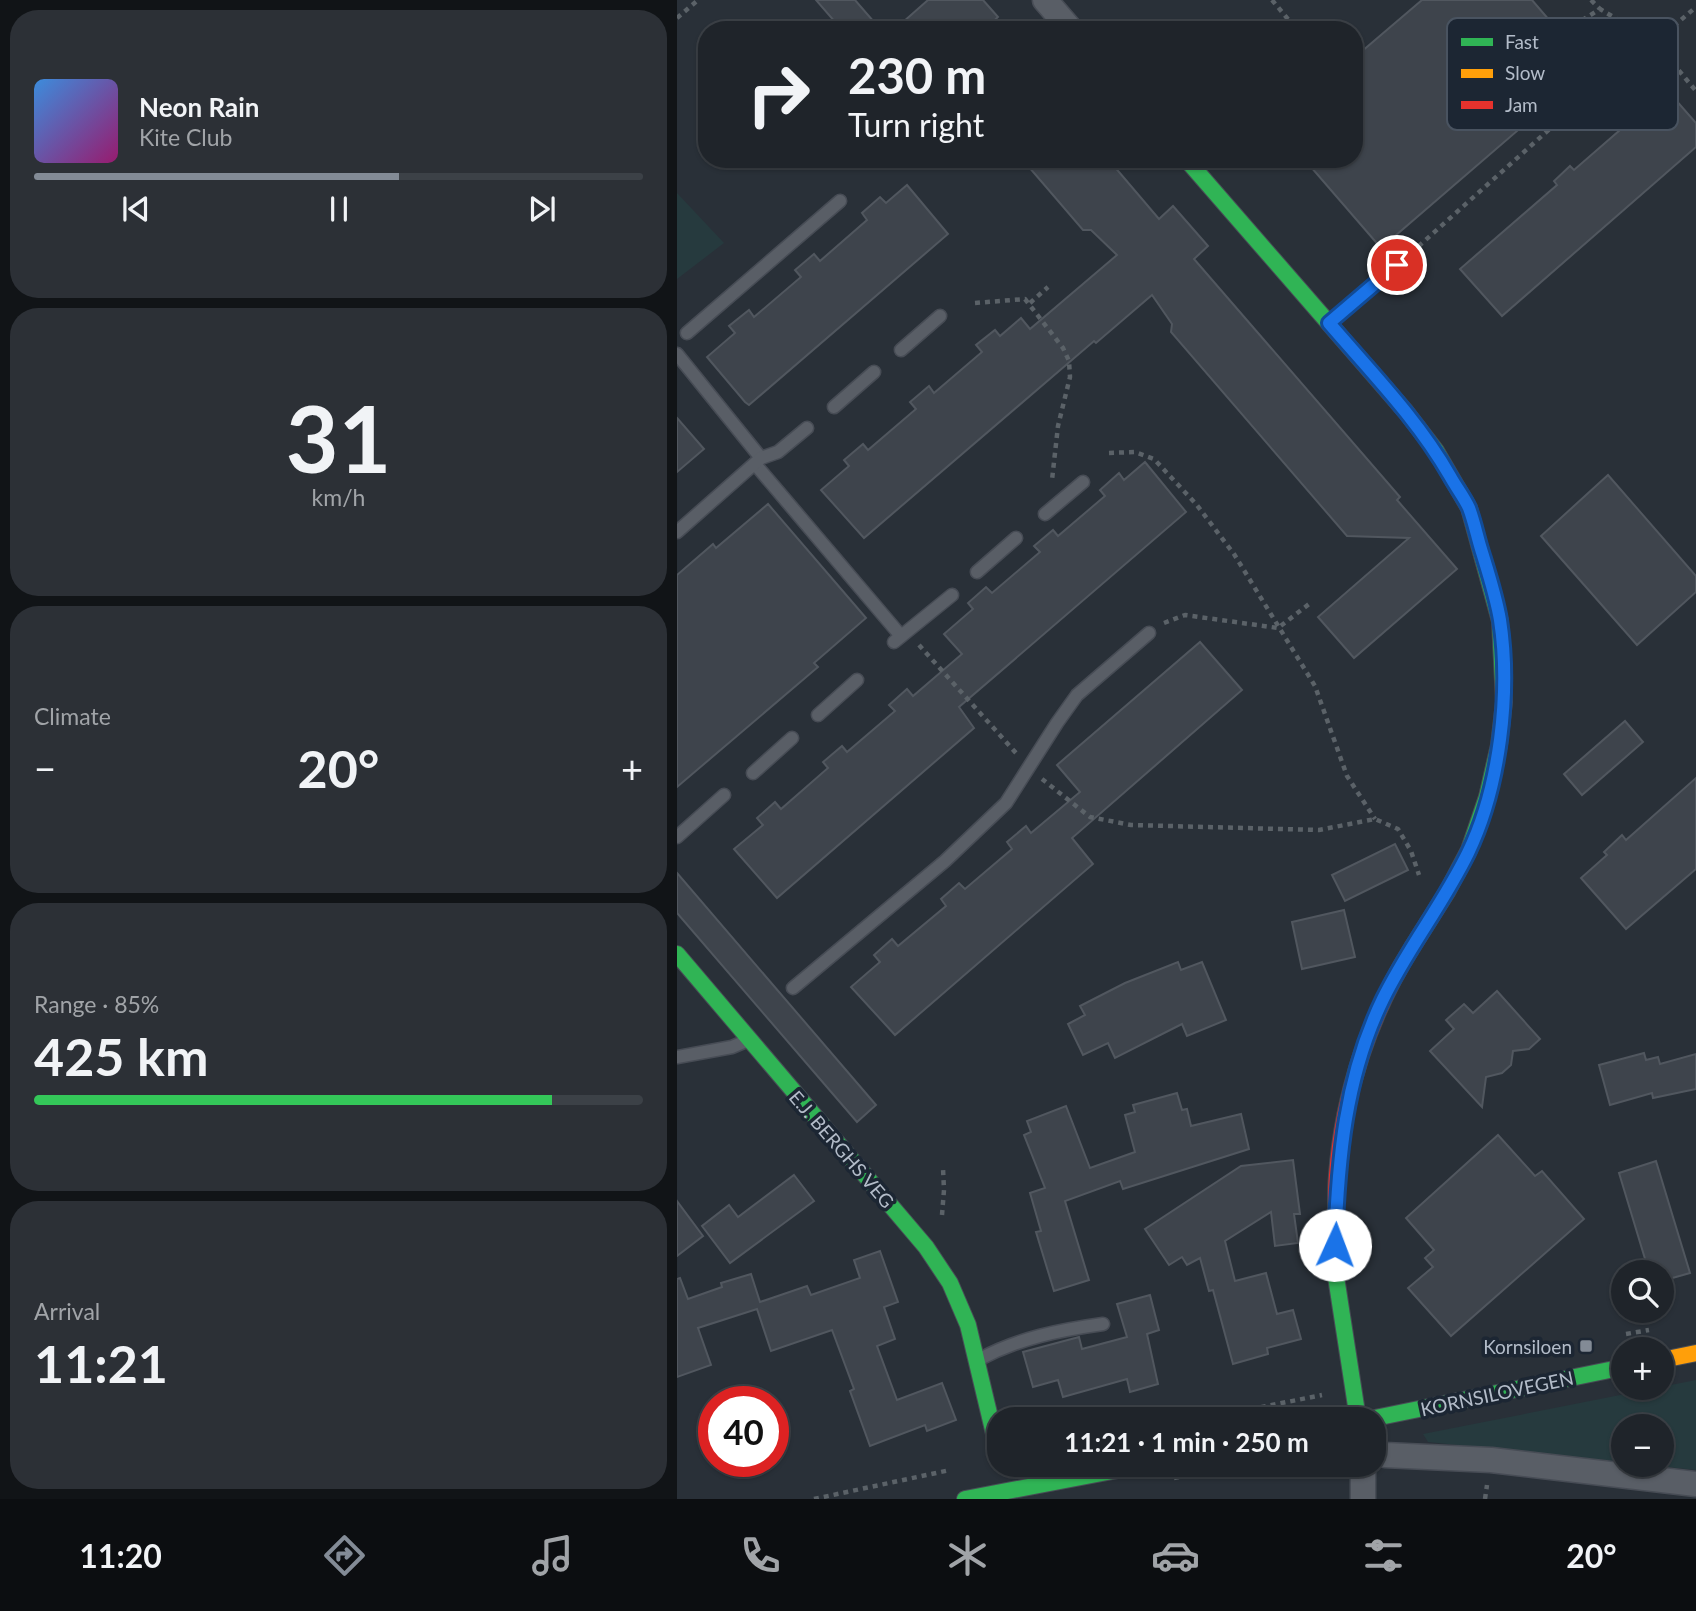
<!DOCTYPE html>
<html lang="en">
<head>
<meta charset="utf-8">
<style>
  body { margin:0; font-family:Lato,sans-serif; background:#2c3036; color:#f1f3f6; height:100vh; display:flex; flex-direction:column; font-size:26px; white-space:nowrap }
  * { box-sizing:border-box; margin:0 }
  p { font-size:23px; color:#a1a4a8 }
  .icon { flex:none; width:38px; height:38px; fill:none; stroke:currentColor; stroke-width:2; stroke-linecap:round; stroke-linejoin:round }
  .map { position:relative; flex:1; overflow:hidden }
  .drawer { display:flex; flex-direction:column; gap:10px; padding:10px; background:#111417; width:677px }
  .drawer>* { flex:none }
  .top-card { position:absolute; left:21px; top:21px; width:665px; height:147px; border-radius:28px; box-shadow:0 2px 5px #0004,0 0 0 2px #3c4147; background:#1f242a; color:#f1f3f6; overflow:hidden }
  .fabs { position:absolute; left:934px; top:1260px; display:grid; gap:14px }
  .fabs a { display:grid; place-items:center; width:63px; height:63px; border-radius:50%; background:#1f242a; box-shadow:0 2px 5px #0004,0 0 0 2px #3c4147; font-size:35px }
  .speed { position:absolute; left:21px; top:1386px; display:flex; gap:14px; font-size:35px; font-weight:700; text-align:center }
  .speed>* { display:grid; place-content:center; width:91px; height:91px; border-radius:50%; background:#1f242a; box-shadow:0 2px 5px #0004,0 0 0 2px #3c4147; line-height:1 }
  .speed .limit { border:10px solid #d22; background:#fff; color:#111 }
  .pin { position:absolute; display:grid; place-items:center; width:60px; height:60px; color:#fff; margin:-30px; border:4px solid #fff; border-radius:50%; box-shadow:0 2px 7px #0007 }
  .me { position:absolute; width:77px; margin:-38px; rotate:2deg; stroke-linejoin:round; filter:drop-shadow(0 0 5px #0008) }
  .turn { display:flex; align-items:center; gap:24px; height:147px; padding:0 35px; font-size:32px }
  .turn .icon { width:91px; height:91px; stroke-width:2.5 }
  .turn b { display:block; font-size:49px; line-height:60px }
  .big { font-size:52px; font-weight:700; line-height:1.1 }
  .drawer .widget { flex:1; display:flex; flex-direction:column; justify-content:center; gap:10px; min-width:0; padding:0 24px; border-radius:28px; background:#2c3036 }
  .drawer .dial { align-items:center; gap:0 }
  .dial b { font-size:91px; line-height:1 }
  .song { display:flex; align-items:center; gap:21px }
  .cover { width:84px; height:84px; border-radius:10px; background:linear-gradient(135deg,hsl(210 70% 55%),hsl(320 70% 35%)) }
  .played { height:7px; border-radius:4px; background:linear-gradient(90deg,#838b96 60%,#3c4147 60%) }
  .keys { display:flex; justify-content:space-around; direction:ltr }
  .heat { display:flex; justify-content:space-between; align-items:center; font-size:38px; direction:ltr }
  .charge { height:10px; border-radius:5px; background:linear-gradient(90deg,#34c759 85%,#3c4147 0) }
  .trip { position:absolute; left:310px; top:1407px; width:399px; height:70px; border-radius:28px; background:#1f242a; box-shadow:0 2px 5px #0004,0 0 0 2px #3c4147; font-weight:700; line-height:70px; text-align:center }
  .dock { display:flex; height:112px; justify-content:space-around; align-items:center; background:#0c0e11; color:#a1a4a8 }
  .dock .icon { width:49px; height:49px }
  .dock .active { color:#838b96 }
  .dock b { font-size:32px; color:#f1f3f6 }
  main { display:flex; flex:1; min-height:0 }
  .map>svg:first-child { display:block }
  .green { fill:#263a3e }
  .building { fill:#3e444c; stroke:#51575f; stroke-width:2 }
  .lines { fill:none; stroke-linecap:round; stroke-linejoin:round }
  .lane-casing { stroke:#474c55; stroke-width:15 }
  .street-casing { stroke:#474c55; stroke-width:27 }
  .fast-casing { stroke:#474c55; stroke-width:18 }
  .slow-casing { stroke:#474c55; stroke-width:18 }
  .jam-casing { stroke:#474c55; stroke-width:18 }
  .path { stroke:#5b6268; stroke-width:4.5; stroke-dasharray:5 5; stroke-linecap:butt }
  .lane { stroke:#595e66; stroke-width:12 }
  .street { stroke:#595e66; stroke-width:24 }
  .fast { stroke:#30b455; stroke-width:16 }
  .slow { stroke:#ff9f0a; stroke-width:16 }
  .jam { stroke:#e5322d; stroke-width:16 }
  .route-casing { stroke:#114b97; stroke-width:18 }
  .route { stroke:#1a73e8; stroke-width:12 }
  .poi-dot { fill:#838b96; stroke:#1c2633; stroke-width:2.5 }
  .labels { text-anchor:middle; dominant-baseline:central; stroke-width:7; stroke-linejoin:round; paint-order:stroke }
  .street-label { font-size:19px; fill:#b3bcc9; stroke:#1c2633 }
  .poi-label { font-size:19px; fill:#b3bcc9; stroke:#1c2633; text-anchor:end }
  .key { fill:#1c2633; stroke:#495360; stroke-width:2 }
  .key-label { font-size:19px; fill:#b3bcc9 }
</style>
</head>
<body>
<main>
<section class="drawer">
<div class="widget">
<div class="song"><i class="cover"></i><div><b>Neon Rain</b><p>Kite Club</p></div></div>
<div class="played"></div>
<div class="keys"><svg class="icon" aria-label="previous" viewBox="0 0 24 24"><path d="M18 5L8 12l10 7zM5 5v14"/></svg><svg class="icon" aria-label="pause" viewBox="0 0 24 24"><path d="M8 5v14M16 5v14"/></svg><svg class="icon" aria-label="next" viewBox="0 0 24 24"><path d="M6 5l10 7-10 7zM19 5v14"/></svg></div>
</div>
<div class="widget dial"><b>31</b><p>km/h</p></div>
<div class="widget"><p>Climate</p>
<div class="heat"><a>−</a><b class="big">20°</b><a>+</a></div>
</div>
<div class="widget"><p>Range · 85%</p><b class="big">425 km</b><div class="charge"></div></div>
<div class="widget"><p>Arrival</p><b class="big">11:21</b></div>
</section>
<div class="map">
<svg width="1019" height="1499" viewBox="0 0 1019 1499">
  <rect width="100%" height="100%" fill="#293038"/>
  <g class="green">
    <path d="M0 193 47 243 0 279Z"/>
    <path d="M1019 1380V1470L971 1465H985V1426H947V1462L751 1442 746 1434Z"/>
  </g>
  <g class="building">
    <path d="M139 0H178L204 30H165Z"/>
    <path d="M251 0H306L321 17 307 30H217Z"/>
    <path d="M745 0H855L897 49 903 44 919 63 704 248 627 159H677V58Z"/>
    <path d="M990 90 1019 123V147L825 316 783 269 880 185 877 181 893 166 897 170 951 123 948 119 964 105 968 109Z"/>
    <path d="M345 159H431L482 219 496 206 531 246 517 259 723 497 720 500 780 569 677 658 641 617 732 538 670 536 494 332 495 324 475 295 419 343 417 341 187 538 144 490 172 466 167 460 186 444 191 450 239 409 233 402 252 386 257 393 305 352 299 345 318 330 323 336 344 318 353 329 440 255 414 230H406Z"/>
    <path d="M230 185 271 234 72 405 68 402 30 357 58 333 52 326 72 310 77 317 124 277 118 270 137 254 143 261 190 220 185 213 203 197 209 203Z"/>
    <path d="M0 418 27 449 0 472Z"/>
    <path d="M468 462 509 512 282 707 297 728 100 898 57 849 86 825 80 818 98 802 104 809 151 768 146 762 165 746 170 752 218 711 212 705 230 689 236 696 285 654 267 634 296 609 291 603 309 587 315 593 363 552 357 546 376 530 381 536 428 496 423 490 442 473 447 480Z"/>
    <path d="M931 475 1019 576V592L960 645 864 536Z"/>
    <path d="M91 504 189 618 137 663 141 667 0 787V575L36 544 39 548Z"/>
    <path d="M523 642 565 690 395 838 416 864 218 1035 174 987 203 962 197 955 215 939 221 946 269 906 264 899 282 883 288 889 335 849 330 842 349 826 354 833 403 792 380 765Z"/>
    <path d="M948 721 966 742 905 795 887 774Z"/>
    <path d="M1019 778V869L949 929 904 878 930 855 927 852 945 835 949 840Z"/>
    <path d="M718 844 731 870 668 901 655 875Z"/>
    <path d="M0 873 199 1105 180 1122 0 913Z"/>
    <path d="M667 910 678 957 625 969 615 922Z"/>
    <path d="M501 962 504 970 525 962 549 1020 510 1036 505 1024 438 1058 431 1043 406 1055 391 1024 408 1015 403 1006 448 983Z"/>
    <path d="M820 991 863 1039 852 1049 836 1051 834 1065 825 1073 809 1077 805 1107 753 1051 777 1029 769 1020 787 1004 796 1013Z"/>
    <path d="M967 1053 969 1060 981 1057 983 1064 1019 1054V1089L976 1098 975 1093 933 1105 922 1065Z"/>
    <path d="M500 1093 505 1110 510 1109 514 1126 564 1114 572 1149 446 1189 443 1181 388 1201 412 1280 377 1291 359 1232 364 1231 353 1193 368 1188 347 1135 354 1132 350 1121 389 1106 413 1168 458 1152 448 1115 458 1112 456 1105Z"/>
    <path d="M821 1135 858 1176 865 1171 907 1219 774 1336 731 1288 756 1267 748 1258 757 1250 729 1218Z"/>
    <path d="M616 1160 623 1214H617L621 1243 598 1246 594 1212 548 1241 558 1281 589 1273 600 1314 616 1310 624 1339 590 1348 591 1354 556 1364 536 1290 532 1291 523 1258 510 1265 505 1257 492 1265 468 1229 564 1166Z"/>
    <path d="M979 1161 1013 1273 985 1281V1272H972L942 1173Z"/>
    <path d="M117 1175 137 1201 53 1263 25 1226 52 1205 61 1217Z"/>
    <path d="M0 1201 26 1236 0 1256Z"/>
    <path d="M203 1251 221 1302 207 1307 218 1339 200 1346 220 1400 265 1383 279 1420 250 1431 248 1425 193 1446 173 1391 177 1389 155 1330 94 1351 80 1309 21 1328 34 1365 0 1377V1279L3 1278 11 1299 45 1287 44 1283 74 1274 83 1302 130 1286 134 1295 183 1278 177 1260Z"/>
    <path d="M473 1295 482 1330 470 1334 481 1384 453 1392 450 1379 386 1397 381 1380 356 1387 346 1352 402 1337 405 1349 450 1337 440 1304Z"/>
  </g>
  <g class="lines">
    <defs>
      <g id="lane">
        <path d="M654 322 720 265"/>
        <path d="M10 333 163 201"/>
        <path d="M224 350 263 316"/>
        <path d="M0 354 84 458"/>
        <path d="M157 407 197 372"/>
        <path d="M78 464 224 636"/>
        <path d="M368 514 406 482"/>
        <path d="M0 532 84 458 101 452 130 428"/>
        <path d="M300 572 339 538"/>
        <path d="M217 642 275 595"/>
        <path d="M141 715 180 680"/>
        <path d="M76 773 115 738"/>
        <path d="M0 837 47 795"/>
        <path d="M116 988 268 861 329 803 380 723 400 695 472 633"/>
        <path d="M0 1057 55 1047 69 1041"/>
        <path d="M303 1359C342 1338 383 1330 426 1324"/>
      </g>
      <g id="street">
        <path d="M368 0 394 30"/>
        <path d="M696 1449 708 1455 814 1460 1019 1484"/>
        <path d="M686 1465V1499"/>
      </g>
      <g id="fast">
        <path d="M509 159 729 412 759 451 792 508 823 621 827 702 822 745 810 797 792 850 770 892 736 946"/>
        <path d="M0 954 249 1247 273 1283 291 1325 322 1455"/>
        <path d="M659 1240V1277L681 1419"/>
        <path d="M693 1419 947 1367"/>
        <path d="M288 1499 467 1465"/>
      </g>
      <path id="slow" d="M985 1360 1019 1353"/>
      <path id="jam" d="M659 1240C660 1219 658 1197 660 1175 666 1094 693 1014 736 946"/>
    </defs>
    <use href="#lane" class="lane-casing"/>
    <use href="#street" class="street-casing"/>
    <use href="#fast" class="fast-casing"/>
    <use href="#slow" class="slow-casing"/>
    <use href="#jam" class="jam-casing"/>
    <g class="path">
      <path d="M595 0 620 30"/>
      <path d="M914 0 923 9"/>
      <path d="M0 18 21 0"/>
      <path d="M888 31 923 9 978 42 1019 7"/>
      <path d="M734 253 943 66 978 42 1019 91"/>
      <path d="M298 303 348 299 386 348 392 361 393 377 381 426 375 480"/>
      <path d="M353 303 371 287"/>
      <path d="M432 453 458 452 477 459 519 504 557 554 638 686 670 776 698 819"/>
      <path d="M487 623 508 615 601 628 632 604"/>
      <path d="M242 645 339 753"/>
      <path d="M365 779 413 817 454 825 642 830 698 819 721 829 734 851 742 875"/>
      <path d="M265 1215 267 1190 266 1168"/>
      <path d="M949 1334 972 1330"/>
      <path d="M525 1419 645 1395"/>
      <path d="M497 1478 572 1465"/>
      <path d="M137 1499 273 1470"/>
      <path d="M808 1499 810 1485"/>
    </g>
    <use href="#lane" class="lane"/>
    <use href="#street" class="street"/>
    <use href="#fast" class="fast"/>
    <use href="#slow" class="slow"/>
    <use href="#jam" class="jam"/>
  </g>
  <g class="lines">
    <defs>
      <path id="route" d="M658 1245C661 1160 668 1077 706 999 731 948 766 904 791 853 823 787 834 692 823 620 819 596 811 572 804 549 800 536 797 521 792 508 787 497 779 487 773 476 741 420 695 373 652 323L720 265"/>
    </defs>
    <use href="#route" class="route-casing"/>
    <use href="#route" class="route"/>
  </g>
  <rect class="poi-dot" x="902" y="1339" width="14" height="14" rx="3.5"/>
  <g class="labels">
    <g class="street-label">
      <text transform="translate(165 1149) rotate(49)">E.J. BERGHS VEG</text>
      <text transform="translate(820 1393) rotate(-12)">KORNSILOVEGEN</text>
    </g>
    <g class="poi-label">
      <text x="895" y="1346">Kornsiloen</text>
    </g>
  </g>
  <rect x="770" y="18" width="231" height="112" rx="10" class="key"/>
  <rect x="784" y="38" width="32" height="8" fill="#30b455"/>
  <rect x="784" y="69" width="32" height="9" fill="#ff9f0a"/>
  <rect x="784" y="101" width="32" height="8" fill="#e5322d"/>
  <g class="key-label">
    <text x="828" y="49">Fast</text>
    <text x="828" y="80">Slow</text>
    <text x="828" y="112">Jam</text>
  </g>
</svg>
<div class="fabs">
<a><svg class="icon" aria-label="search" viewBox="0 0 24 24"><circle cx="10" cy="10" r="6"/><path d="M15 15l6 6"/></svg></a>
<a>+</a>
<a>−</a>
</div>
<div class="speed"><div class="limit">40</div></div>
<div class="pin" style="left:720px;top:265px;background:#d93025"><svg class="icon" aria-label="arrive" viewBox="0 0 24 24"><path d="M6 21V4h12l-3 4 3 4H6"/></svg></div>
<svg class="me" style="left:658px;top:1245px" viewBox="-20 -20 40 40"><circle r="19" fill="#fff"/><path d="M0-13L10 11 0 6-10 11z" fill="#1a73e8"/></svg>
<div class="trip">11:21 · 1 min · 250 m</div>
<div class="top-card">
<div class="turn"><svg class="icon" aria-label="right" viewBox="0 0 24 24"><path d="M7 20v-9h11M14 6l5 5-5 5"/></svg><div><b>230 m</b>Turn right</div></div>
</div>
</div>
</main>
<nav class="dock">
<b>11:20</b>
<svg class="icon active" aria-label="directions" viewBox="0 0 24 24"><path d="M12 3l9 9-9 9-9-9zM9 14v-3h6M13 9l2 2-2 2"/></svg>
<svg class="icon" aria-label="music" viewBox="0 0 24 24"><path d="M9 18V5l10-2v13"/><circle cx="6" cy="18" r="3"/><circle cx="16" cy="16" r="3"/></svg>
<svg class="icon" aria-label="phone" viewBox="0 0 24 24"><path d="M5 4h4l2 5-3 2q2 4 5 5l2-3 5 2v4C11 20 4 13 5 4z"/></svg>
<svg class="icon" aria-label="climate" viewBox="0 0 24 24"><path d="M12 3v18M4 7l16 10M4 17L20 7"/></svg>
<svg class="icon" aria-label="car" viewBox="0 0 24 24"><path d="M5 17H2v-5l4-1 3-4h7l3 4 3 1v5h-3M9 17h6M6 11h13"/><circle cx="7" cy="17" r="2"/><circle cx="17" cy="17" r="2"/></svg>
<svg class="icon" aria-label="filters" viewBox="0 0 24 24"><path d="M4 7h16M4 17h16"/><circle cx="9" cy="7" r="2"/><circle cx="15" cy="17" r="2"/></svg>
<b>20°</b>
</nav>
</body>
</html>
